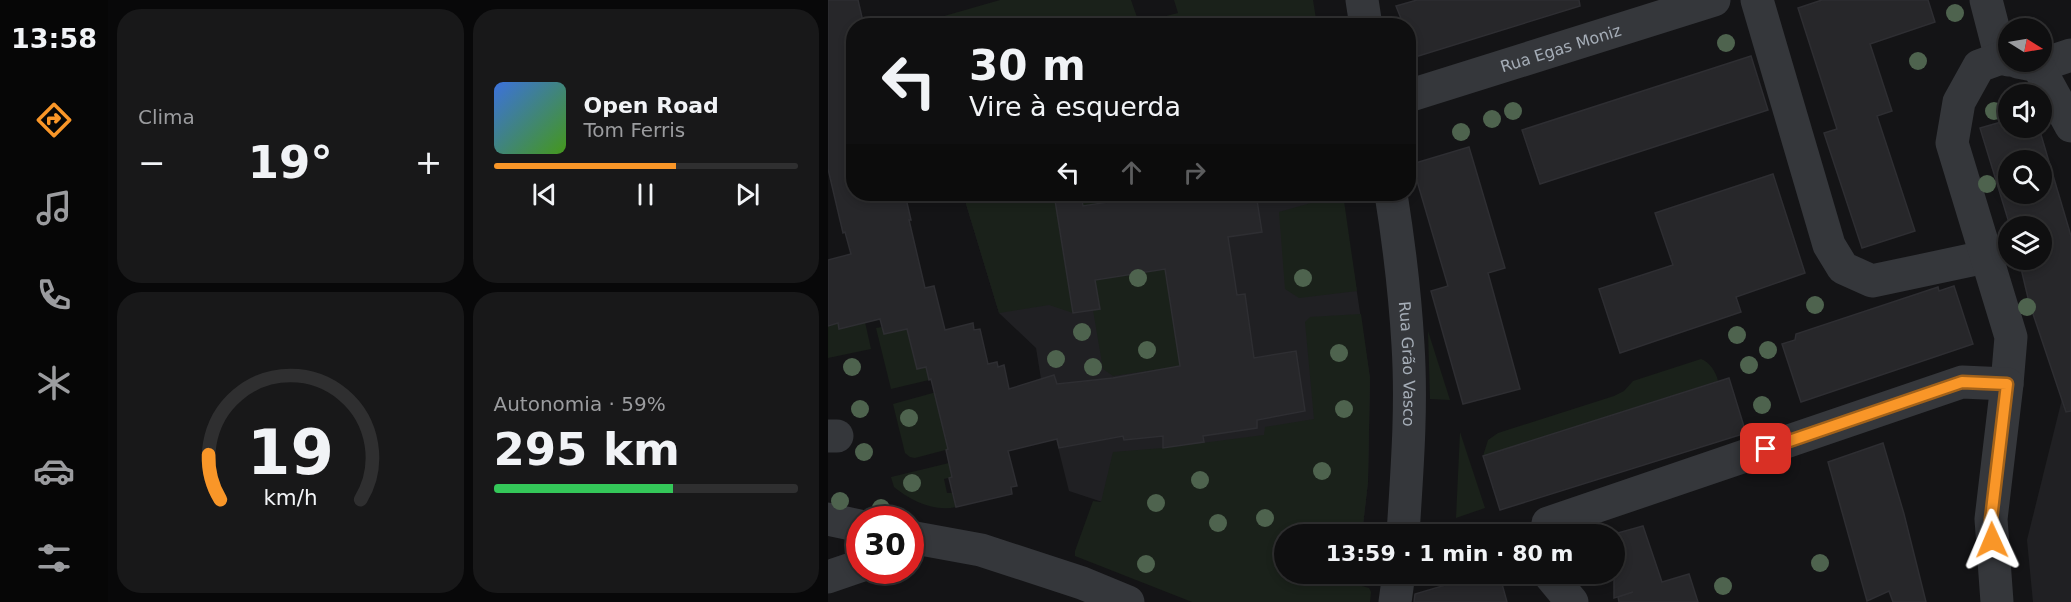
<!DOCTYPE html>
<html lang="pt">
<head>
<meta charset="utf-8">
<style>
  body { margin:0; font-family:"DejaVu Sans",sans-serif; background:#181819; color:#f1f3f6; height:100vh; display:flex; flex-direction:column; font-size:22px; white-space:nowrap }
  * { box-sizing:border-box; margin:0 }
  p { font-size:20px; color:#9b9c9f }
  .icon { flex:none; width:33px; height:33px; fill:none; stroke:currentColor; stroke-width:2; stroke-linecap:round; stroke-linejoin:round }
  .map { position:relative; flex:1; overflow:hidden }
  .details { display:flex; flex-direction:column; gap:9px; padding:9px; background:#080809; width:720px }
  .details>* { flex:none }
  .top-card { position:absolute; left:18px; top:18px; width:570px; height:183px; border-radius:24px; box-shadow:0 3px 9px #0003,0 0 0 2px #2f2f30; background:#0f0f10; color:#f1f3f6; overflow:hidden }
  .needle { width:39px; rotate:101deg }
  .tools { position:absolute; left:1170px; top:18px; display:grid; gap:12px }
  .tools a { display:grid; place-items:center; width:54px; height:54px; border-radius:50%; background:#0f0f10; box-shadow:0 3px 9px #0003,0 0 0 2px #2f2f30; font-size:30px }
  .speed { position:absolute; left:18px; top:506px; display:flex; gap:12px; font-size:30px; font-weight:700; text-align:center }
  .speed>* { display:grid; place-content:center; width:78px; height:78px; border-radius:50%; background:#0f0f10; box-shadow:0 3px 9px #0003,0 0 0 2px #2f2f30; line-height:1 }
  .speed .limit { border:9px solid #d22; background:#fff; color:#111 }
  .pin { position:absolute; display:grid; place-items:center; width:51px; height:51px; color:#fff; margin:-26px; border-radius:12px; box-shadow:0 3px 9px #0006 }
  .me { position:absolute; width:66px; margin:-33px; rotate:359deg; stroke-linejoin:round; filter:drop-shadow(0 0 4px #0008) }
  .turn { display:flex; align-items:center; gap:21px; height:126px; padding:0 24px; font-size:27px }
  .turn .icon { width:78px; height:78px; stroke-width:2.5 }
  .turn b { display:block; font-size:42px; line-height:51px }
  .lanes { display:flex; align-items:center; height:57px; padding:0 24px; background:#0003; justify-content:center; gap:30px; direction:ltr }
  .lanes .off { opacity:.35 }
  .big { font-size:45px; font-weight:800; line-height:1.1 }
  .details .widget { flex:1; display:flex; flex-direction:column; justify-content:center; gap:9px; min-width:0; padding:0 21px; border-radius:24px; background:#181819 }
  .details .dial { align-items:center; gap:0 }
  .dial svg { height:156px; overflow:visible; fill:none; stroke:#2f2f30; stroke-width:7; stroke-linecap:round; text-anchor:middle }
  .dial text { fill:#f1f3f6; stroke:none }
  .song { display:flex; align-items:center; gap:18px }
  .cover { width:72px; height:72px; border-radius:9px; background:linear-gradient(135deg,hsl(220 70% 55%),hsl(100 70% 35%)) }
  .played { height:6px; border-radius:3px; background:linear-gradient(90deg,#f99628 60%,#2f2f30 60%) }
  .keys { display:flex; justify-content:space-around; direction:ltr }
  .heat { display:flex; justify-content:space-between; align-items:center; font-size:33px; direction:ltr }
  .charge { height:9px; border-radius:4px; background:linear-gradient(90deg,#34c759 59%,#2f2f30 0) }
  .details .tiles { flex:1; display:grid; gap:9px; grid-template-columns:repeat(2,1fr) }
  .trip { position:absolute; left:446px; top:524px; width:351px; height:60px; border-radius:30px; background:#0f0f10; box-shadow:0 3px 9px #0003,0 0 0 2px #2f2f30; font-weight:800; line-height:60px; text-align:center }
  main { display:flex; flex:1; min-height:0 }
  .menu { display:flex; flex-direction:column; width:108px; justify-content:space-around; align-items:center; background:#060606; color:#9b9c9f }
  .menu .icon { width:42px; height:42px }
  .menu .current { color:#f99628 }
  .menu b { font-size:27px; color:#f1f3f6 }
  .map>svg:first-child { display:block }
  .built { fill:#202023 }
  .green { fill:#1a211a }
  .building { fill:#27272a; stroke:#2e2e32; stroke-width:1.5; fill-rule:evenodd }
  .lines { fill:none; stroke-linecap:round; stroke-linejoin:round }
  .minor { stroke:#35373b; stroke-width:33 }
  .tree { fill:#4e634e }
  .route-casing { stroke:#a2621a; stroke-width:15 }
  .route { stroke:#f99628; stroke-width:10 }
  .labels { text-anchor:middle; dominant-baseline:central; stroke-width:6; stroke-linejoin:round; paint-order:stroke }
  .street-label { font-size:16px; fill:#a5adb7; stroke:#0f0f11 }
</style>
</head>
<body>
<main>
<nav class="menu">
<b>13:58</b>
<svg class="icon current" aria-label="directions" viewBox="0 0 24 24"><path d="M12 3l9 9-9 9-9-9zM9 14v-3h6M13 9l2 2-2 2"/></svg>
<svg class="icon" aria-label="music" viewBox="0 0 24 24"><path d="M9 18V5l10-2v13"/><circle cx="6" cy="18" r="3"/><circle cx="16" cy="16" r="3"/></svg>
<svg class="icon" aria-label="phone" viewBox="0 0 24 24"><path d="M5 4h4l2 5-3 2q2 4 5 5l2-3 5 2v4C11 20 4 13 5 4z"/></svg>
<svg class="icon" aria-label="climate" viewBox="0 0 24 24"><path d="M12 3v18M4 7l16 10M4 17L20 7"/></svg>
<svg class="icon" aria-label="car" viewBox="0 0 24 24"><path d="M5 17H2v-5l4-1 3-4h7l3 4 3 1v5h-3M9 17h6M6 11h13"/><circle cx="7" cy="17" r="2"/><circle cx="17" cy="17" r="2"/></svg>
<svg class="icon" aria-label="filters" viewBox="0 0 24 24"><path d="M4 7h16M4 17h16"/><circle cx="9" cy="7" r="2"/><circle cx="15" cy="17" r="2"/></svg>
</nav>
<section class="details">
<div class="tiles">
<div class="widget"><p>Clima</p>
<div class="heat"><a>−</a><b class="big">19°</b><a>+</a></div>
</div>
<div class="widget">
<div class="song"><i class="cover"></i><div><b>Open Road</b><p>Tom Ferris</p></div></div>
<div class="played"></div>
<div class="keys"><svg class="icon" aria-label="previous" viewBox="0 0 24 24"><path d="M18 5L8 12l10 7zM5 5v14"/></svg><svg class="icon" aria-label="pause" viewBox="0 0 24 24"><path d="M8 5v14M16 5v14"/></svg><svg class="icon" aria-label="next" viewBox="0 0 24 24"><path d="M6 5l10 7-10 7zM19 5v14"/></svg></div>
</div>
<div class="widget dial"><svg viewBox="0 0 100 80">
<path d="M14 69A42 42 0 1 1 86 69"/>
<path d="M14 69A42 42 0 0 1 8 46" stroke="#f99628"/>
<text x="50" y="56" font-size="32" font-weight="700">19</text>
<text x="50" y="72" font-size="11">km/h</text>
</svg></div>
<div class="widget"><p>Autonomia · 59%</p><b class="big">295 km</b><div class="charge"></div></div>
</div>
</section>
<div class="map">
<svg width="1243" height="602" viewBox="0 0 1243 602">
  <rect width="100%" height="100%" fill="#141416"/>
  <g class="built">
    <path d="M135 194H514L542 378 540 482 534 534H456V562L241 491 213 379 208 348 171 313Z"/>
    <path d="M1243 370V602H1205L1199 540 1241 371Z"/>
  </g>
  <g class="green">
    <path d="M172 0H303L311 23 350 13 346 0H485L489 25H85Z"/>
    <path d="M135 194H226L245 313 221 305 171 313Z"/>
    <path d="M253 194H329L255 206Z"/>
    <path d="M515 194 529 291 471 298 457 289 451 212Z"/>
    <path d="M337 269 352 366 285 376 275 369 265 310 272 308 267 280Z"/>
    <path d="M35 313 43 349 0 358V326L10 323 11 328Z"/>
    <path d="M533 314 542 378 540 482 534 534H456V573H530L529 579 524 583 541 588 543 592 542 602H364L247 556V551L265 501 273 502 285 452 335 448 436 435 437 427 486 419 477 322 482 317Z"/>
    <path d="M84 322 85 352 89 368 98 367 101 380 63 389 48 328 54 327 56 334 72 331Z"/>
    <path d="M600 331 622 400 602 399Z"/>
    <path d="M873 359C882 362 888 372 890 381L655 456 660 440 670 433 786 396 796 391 805 381Z"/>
    <path d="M112 391 125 448 87 458 82 457 77 453 65 404Z"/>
    <path d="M632 432 657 508 628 518Z"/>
    <path d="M121 463 124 477 116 479 119 493H124L128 507C106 512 83 501 66 487L63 477Z"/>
  </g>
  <g class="building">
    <path d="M0 0H30L36 26H26V194H77L83 220H81L97 288 106 286 117 330 145 323 146 330 152 329 160 364 169 362 170 367 176 365 181 389 226 375 229 384 285 378 352 366 337 269 267 280 272 309 245 313 226 194H253L255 206 331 194H428L434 232 400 237 409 295 417 294 426 358 468 351 477 411 429 420V428L375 436 376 442 335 448V436L296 440 295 436 231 448 229 439 180 451 189 486 183 487 184 494 128 507 121 478 124 477 118 450 120 449 103 379 101 380 98 367 89 369 79 329 56 334 52 319 11 329 10 323 0 326V260L23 254 17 232 15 233 0 169Z"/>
    <path d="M589 0H751L752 6 587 57 580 39V26H576L568 6Z"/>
    <path d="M994 0H1100L1107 22 1042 44 1064 111 1049 116 1087 231 1034 248 996 133 1009 129 970 8Z"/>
    <path d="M923 56 940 110 712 184 694 130Z"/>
    <path d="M1180 120V128H1211L1243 236V411L1238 412 1201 302 1191 260H1214V226H1182L1152 128ZM1180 160H1214V194H1180Z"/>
    <path d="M641 147 677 268 660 273 692 389 635 404 603 291 620 286 584 164Z"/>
    <path d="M945 174 977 273 908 297 913 312 792 353 771 289 845 265 827 213Z"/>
    <path d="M1126 286 1145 344 973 402 954 344 967 340 968 334 1110 287 1111 291Z"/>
    <path d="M901 378 918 433 672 510 655 456Z"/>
    <path d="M1055 443 1076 514 1098 602H1065L1061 591 1039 601 1000 462Z"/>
    <path d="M815 526 834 582 861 574 870 602H791L790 597 805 592 786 598V534Z"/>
    <path d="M658 573H671L679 602H586L587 594Z"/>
  </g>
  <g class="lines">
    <g class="minor">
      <path d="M534 0 538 26"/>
      <path d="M929 0 1001 245 1015 268 1044 281 1157 257"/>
      <path d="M1158 0 1173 58"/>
      <path d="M1190 62 1210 66 1243 55"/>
      <path d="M1210 66 1243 126"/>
      <path id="s1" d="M580 96 886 0"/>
      <path id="s2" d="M563 194C571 244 577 294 580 345 584 408 579 471 575 534"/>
      <path d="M1179 384 1183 337 1124 143 1131 102 1151 66 1173 58 1180 60"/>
      <path d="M0 436H9"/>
      <path d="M0 519 32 526"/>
      <path d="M719 534 720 523 1134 382 1179 384 1163 519 1169 602"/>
      <path d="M82 537 153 550 254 583 300 602"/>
      <path d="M720 573 744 602"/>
      <path d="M0 577 32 566"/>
      <path d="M567 602 571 573"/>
    </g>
  </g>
  <g class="tree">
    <circle cx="1127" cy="13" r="9"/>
    <circle cx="898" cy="43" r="9"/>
    <circle cx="1090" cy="61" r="9"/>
    <circle cx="685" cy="111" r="9"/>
    <circle cx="1166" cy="111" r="9"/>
    <circle cx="664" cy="119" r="9"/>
    <circle cx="633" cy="132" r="9"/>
    <circle cx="1159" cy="184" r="9"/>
    <circle cx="310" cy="278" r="9"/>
    <circle cx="475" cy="278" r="9"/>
    <circle cx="987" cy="305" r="9"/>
    <circle cx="1199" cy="307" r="9"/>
    <circle cx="254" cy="332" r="9"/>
    <circle cx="909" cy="335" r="9"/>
    <circle cx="319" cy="350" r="9"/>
    <circle cx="940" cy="350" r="9"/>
    <circle cx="511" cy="353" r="9"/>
    <circle cx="228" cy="359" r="9"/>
    <circle cx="921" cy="365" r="9"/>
    <circle cx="24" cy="367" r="9"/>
    <circle cx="265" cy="367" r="9"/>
    <circle cx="934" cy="405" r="9"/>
    <circle cx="32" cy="409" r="9"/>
    <circle cx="516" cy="409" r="9"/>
    <circle cx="81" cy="418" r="9"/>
    <circle cx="36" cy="452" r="9"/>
    <circle cx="494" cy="471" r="9"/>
    <circle cx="372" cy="480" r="9"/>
    <circle cx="84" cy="483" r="9"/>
    <circle cx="12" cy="501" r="9"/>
    <circle cx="328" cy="503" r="9"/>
    <circle cx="53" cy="508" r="9"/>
    <circle cx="437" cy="518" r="9"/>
    <circle cx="390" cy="523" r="9"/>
    <circle cx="992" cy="563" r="9"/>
    <circle cx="318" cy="564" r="9"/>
    <circle cx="895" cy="586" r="9"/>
  </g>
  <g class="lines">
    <defs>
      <path id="route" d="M938 449 1134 382 1179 384 1163 519 1164 540"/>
    </defs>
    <use href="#route" class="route-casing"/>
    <use href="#route" class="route"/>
  </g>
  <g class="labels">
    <g class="street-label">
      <text stroke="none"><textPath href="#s1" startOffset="160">Rua Egas Moniz</textPath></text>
      <text stroke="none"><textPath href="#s2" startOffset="171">Rua Grão Vasco</textPath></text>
    </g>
  </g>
</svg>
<div class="tools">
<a><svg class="needle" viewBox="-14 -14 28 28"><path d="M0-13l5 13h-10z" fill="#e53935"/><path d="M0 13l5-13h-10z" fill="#9b9c9f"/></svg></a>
<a><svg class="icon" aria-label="sound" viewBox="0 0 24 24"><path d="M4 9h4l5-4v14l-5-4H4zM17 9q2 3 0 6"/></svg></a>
<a><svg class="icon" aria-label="search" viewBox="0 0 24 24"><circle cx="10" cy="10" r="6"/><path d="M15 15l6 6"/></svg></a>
<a><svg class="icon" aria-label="layers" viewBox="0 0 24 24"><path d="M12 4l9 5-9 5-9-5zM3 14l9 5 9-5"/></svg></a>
</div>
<div class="speed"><div class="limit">30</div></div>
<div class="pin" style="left:938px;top:449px;background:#d93025"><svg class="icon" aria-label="arrive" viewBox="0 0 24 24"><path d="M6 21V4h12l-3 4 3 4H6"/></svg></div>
<svg class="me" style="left:1164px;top:540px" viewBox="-20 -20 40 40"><path d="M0-17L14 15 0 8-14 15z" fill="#f99628" stroke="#fff" stroke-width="4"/></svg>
<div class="trip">13:59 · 1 min · 80 m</div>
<div class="top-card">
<div class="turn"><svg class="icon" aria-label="left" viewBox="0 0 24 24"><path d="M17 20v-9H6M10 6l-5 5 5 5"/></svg><div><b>30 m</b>Vire à esquerda</div></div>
<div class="lanes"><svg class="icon" aria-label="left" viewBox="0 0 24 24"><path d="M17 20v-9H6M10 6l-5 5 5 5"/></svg><svg class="icon off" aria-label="ahead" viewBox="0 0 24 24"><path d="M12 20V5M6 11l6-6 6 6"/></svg><svg class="icon off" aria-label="right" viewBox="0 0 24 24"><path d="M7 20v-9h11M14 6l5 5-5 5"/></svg></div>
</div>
</div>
</main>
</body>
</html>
